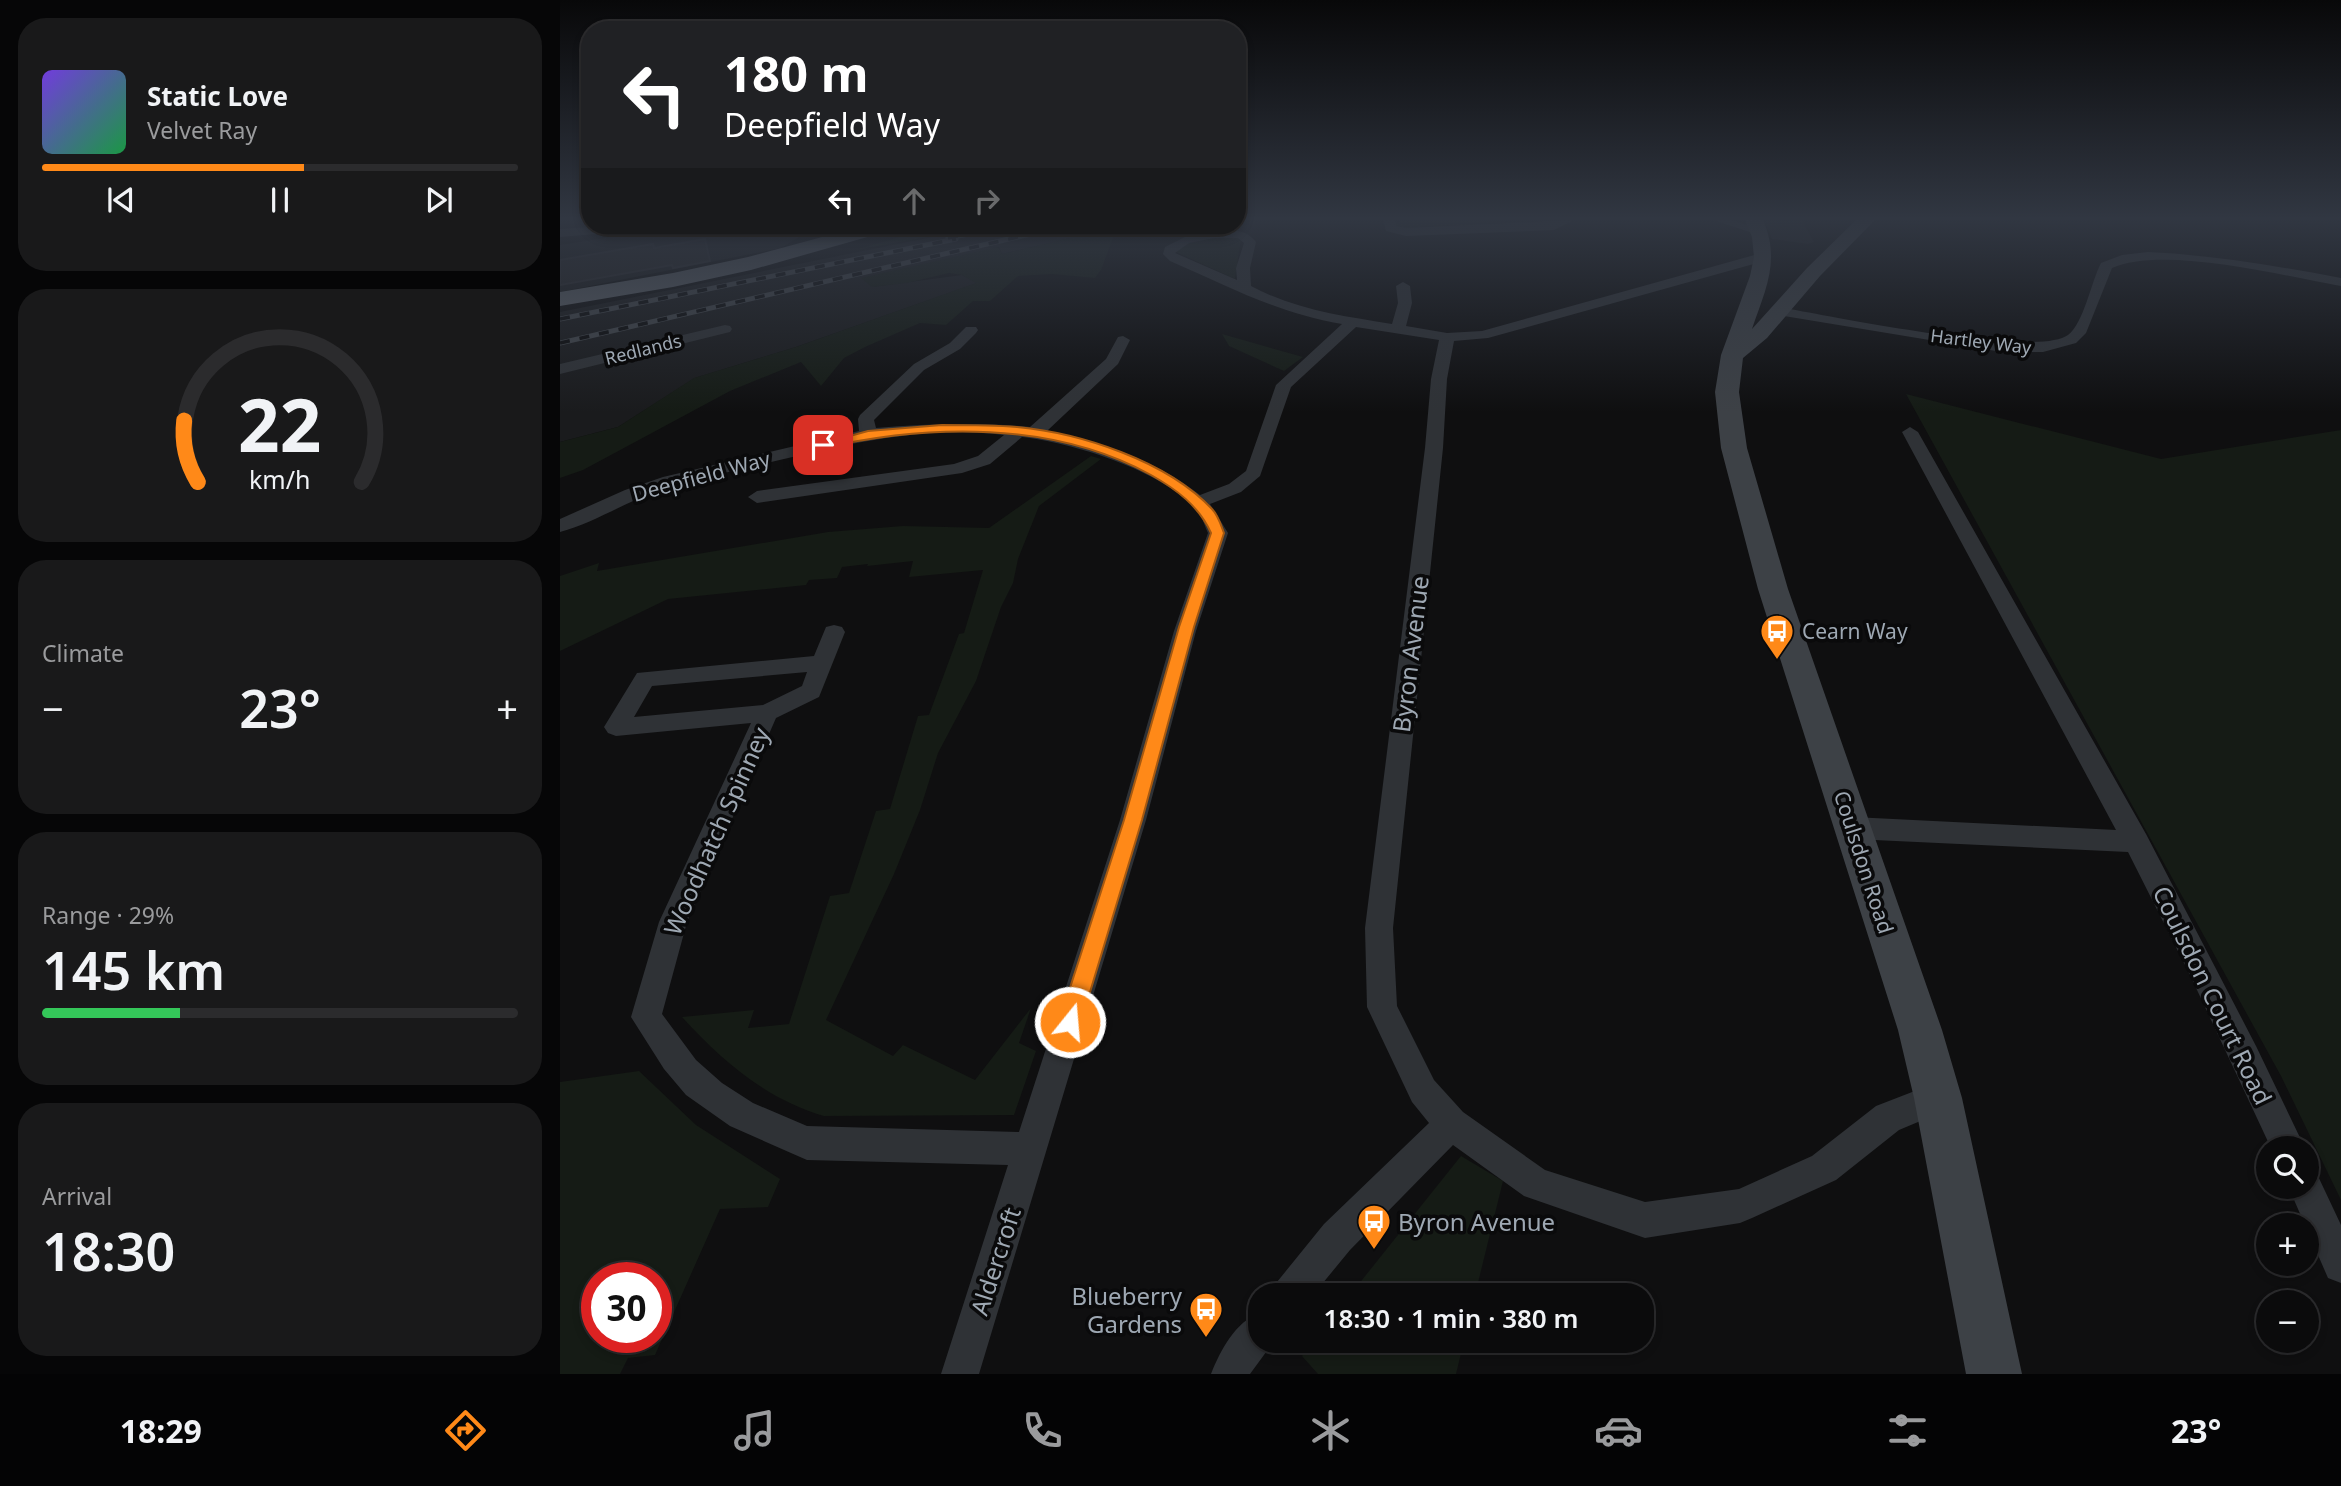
<!DOCTYPE html>
<html lang="en">
<head>
<meta charset="utf-8">
<style>
  body { margin:0; font-family:"Noto Sans",sans-serif; background:#19191a; color:#f1f3f6; height:100vh; display:flex; flex-direction:column; font-size:26px; white-space:nowrap }
  * { box-sizing:border-box; margin:0 }
  p { font-size:23px; color:#9a9b9d }
  .icon { flex:none; width:38px; height:38px; fill:none; stroke:currentColor; stroke-width:2; stroke-linecap:round; stroke-linejoin:round }
  .map { position:relative; flex:1; overflow:hidden }
  .drawer { display:flex; flex-direction:column; gap:18px; padding:18px; background:#060607; width:560px }
  .drawer>* { flex:none }
  .hud { position:absolute; left:21px; top:21px; width:665px; height:214px; border-radius:28px; box-shadow:0 4px 10px #0003,0 0 0 2px #2b2b2d; background:#202124; color:#fff; overflow:hidden }
  .buttons { position:absolute; left:1696px; top:1136px; display:grid; gap:14px }
  .buttons a { display:grid; place-items:center; width:63px; height:63px; border-radius:50%; background:#0b0b0c; box-shadow:0 4px 10px #0003,0 0 0 2px #2b2b2d; font-size:35px }
  .speed { position:absolute; left:21px; top:1262px; display:flex; gap:14px; font-size:35px; font-weight:700; text-align:center }
  .speed>* { display:grid; place-content:center; width:91px; height:91px; border-radius:50%; background:#0b0b0c; box-shadow:0 4px 10px #0003,0 0 0 2px #2b2b2d; line-height:1 }
  .speed .limit { border:10px solid #d22; background:#fff; color:#111 }
  .pin { position:absolute; display:grid; place-items:center; width:60px; height:60px; color:#fff; margin:-30px; border-radius:14px; box-shadow:0 4px 10px #0006 }
  .me { position:absolute; width:77px; margin:-38px; rotate:17deg; stroke-linejoin:round; filter:drop-shadow(0 0 5px #0008) }
  .turn { display:flex; align-items:center; gap:24px; height:147px; padding:0 28px; font-size:32px }
  .turn .icon { width:91px; height:91px; stroke-width:2.5 }
  .turn b { display:block; font-size:49px; line-height:60px }
  .lanes { display:flex; align-items:center; height:66px; padding:0 28px; background:#0003; justify-content:center; gap:35px; direction:ltr }
  .lanes .off { opacity:.35 }
  .big { font-size:52px; font-weight:600; line-height:1.1 }
  .drawer .card { flex:1; display:flex; flex-direction:column; justify-content:center; gap:10px; min-width:0; padding:0 24px; border-radius:28px; background:#19191a }
  .drawer .dial { align-items:center; gap:0 }
  .dial svg { height:182px; overflow:visible; fill:none; stroke:#2b2b2d; stroke-width:7; stroke-linecap:round; text-anchor:middle }
  .dial text { fill:#f1f3f6; stroke:none }
  .song { display:flex; align-items:center; gap:21px }
  .cover { width:84px; height:84px; border-radius:10px; background:linear-gradient(135deg,hsl(260 70% 55%),hsl(140 70% 35%)) }
  .played { height:7px; border-radius:4px; background:linear-gradient(90deg,#ff8918 55%,#2b2b2d 55%) }
  .keys { display:flex; justify-content:space-around; direction:ltr }
  .heat { display:flex; justify-content:space-between; align-items:center; font-size:38px; direction:ltr }
  .charge { height:10px; border-radius:5px; background:linear-gradient(90deg,#34c759 29%,#2b2b2d 0) }
  .trip { position:absolute; left:688px; top:1283px; width:406px; height:70px; border-radius:28px; background:#0b0b0c; box-shadow:0 4px 10px #0003,0 0 0 2px #2b2b2d; font-weight:600; line-height:70px; text-align:center }
  .tab-bar { display:flex; height:112px; justify-content:space-around; align-items:center; background:#040405; color:#9a9b9d }
  .tab-bar .icon { width:49px; height:49px }
  .tab-bar .on { color:#ff8918 }
  .tab-bar b { font-size:32px; color:#f1f3f6 }
  main { display:flex; flex:1; min-height:0 }
  .map>svg:first-child { display:block }
  .built { fill:#1a1b1d }
  .green { fill:#151b15; fill-rule:evenodd }
  .building { fill:#222224; stroke:#29292d; stroke-width:2 }
  .lines { fill:none; stroke-linecap:round; stroke-linejoin:round }
  .street { fill:#2f3236; fill-rule:evenodd }
  .secondary { fill:#3d4146; fill-rule:evenodd }
  .highway { fill:#5b6067; fill-rule:evenodd }
  .rail-casing { stroke:#42464b; stroke-width:5 }
  .rail { stroke:#0a0a0b; stroke-width:3.5; stroke-dasharray:10; stroke-linecap:butt }
  .route { fill:#ff8918; stroke:#a65910; stroke-width:2 }
  .labels { text-anchor:middle; dominant-baseline:central; stroke-width:7; stroke-linejoin:round; paint-order:stroke }
  .far-street-label { font-size:18px; fill:#9ea8b3; stroke:#0a0a0b }
  .street-label { font-size:21px; fill:#9ea8b3; stroke:#0a0a0b }
  .poi-label { font-size:21px; fill:#9ea8b3; stroke:#0a0a0b; text-anchor:start }
  .near-street-label { font-size:24px; fill:#9ea8b3; stroke:#0a0a0b }
  .near-poi-label { font-size:24px; fill:#9ea8b3; stroke:#0a0a0b; text-anchor:start }
</style>
</head>
<body>
<main>
<section class="drawer">
<div class="card">
<div class="song"><i class="cover"></i><div><b>Static Love</b><p>Velvet Ray</p></div></div>
<div class="played"></div>
<div class="keys"><svg class="icon" aria-label="previous" viewBox="0 0 24 24"><path d="M18 5L8 12l10 7zM5 5v14"/></svg><svg class="icon" aria-label="pause" viewBox="0 0 24 24"><path d="M8 5v14M16 5v14"/></svg><svg class="icon" aria-label="next" viewBox="0 0 24 24"><path d="M6 5l10 7-10 7zM19 5v14"/></svg></div>
</div>
<div class="card dial"><svg viewBox="0 0 100 80">
<path d="M14 69A42 42 0 1 1 86 69"/>
<path d="M14 69A42 42 0 0 1 8 42" stroke="#ff8918"/>
<text x="50" y="56" font-size="32" font-weight="700">22</text>
<text x="50" y="72" font-size="11">km/h</text>
</svg></div>
<div class="card"><p>Climate</p>
<div class="heat"><a>−</a><b class="big">23°</b><a>+</a></div>
</div>
<div class="card"><p>Range · 29%</p><b class="big">145 km</b><div class="charge"></div></div>
<div class="card"><p>Arrival</p><b class="big">18:30</b></div>
</section>
<div class="map">
<svg width="1781" height="1374" viewBox="0 0 1781 1374">
  <rect width="100%" height="100%" fill="#0f0f10"/>
  <g class="built">
    <path d="M1204 220H1242L1254 242 1248 244 1212 239Z"/>
    <path d="M145 226H257L221 248 0 292V245L71 234Z"/>
    <path d="M427 226H563L442 254 439 247 312 287 402 275 417 283 236 347 135 378 58 427 0 442V312Z"/>
  </g>
  <g class="green">
    <path d="M841 220H1008L982 226 980 220 920 222 921 228 889 230 888 225 865 226V231L846 232 830 223H841Z"/>
    <path d="M377 226H429L295 250Z"/>
    <path d="M557 227 541 270 535 278 492 274 458 276 430 301H413L386 325 360 323 305 347 284 358 261 386 241 362 170 391 23 470 0 478V442L58 427 134 378 236 347 416 283 402 275 389 273 347 283 312 287 301 278 438 247 442 254Z"/>
    <path d="M661 235 681 238 675 279 614 251 623 244Z"/>
    <path d="M662 334 743 357 724 371 669 346Z"/>
    <path d="M1346 394 1601 459 1781 430V1200L1721 1076Z"/>
    <path d="M531 456 541 459 479 506 458 559 453 583 441 607 416 681 378 753 360 810 334 874 266 1020 333 1056 343 1045 415 1080 471 1008 459 1043 476 1051 454 1115 264 1116C206 1099 162 1061 122 1017L194 1010 188 1028 229 1024 270 896 289 893 316 811 330 809 358 716 369 715 399 634 404 633 423 570 349 577 353 561 307 566 308 564 282 567 277 578 249 580 246 585 108 599 0 651V576L39 563 37 571 268 532 343 526 429 528Z"/>
    <path d="M79 1071 136 1125 220 1179 208 1207 160 1209 95 1355 68 1358 60 1374H0V1082ZM37 1278H96V1337H37Z"/>
    <path d="M901 1156 943 1181 915 1295H790Z"/>
    <path d="M754 1341V1340L904 1341 896 1374H758L742 1356Z"/>
  </g>
  <path class="building" d="M145 239 150 261 113 268 112 265 0 285V260L93 244 94 248Z"/>
  <g class="lines">
    <g class="street">
      <path d="M823 220H835L836 226 846 228 1014 220 994 230 846 236 826 231Z"/>
      <path d="M1153 220H1172L1205 231 1199 235Z"/>
      <path d="M44 226H91L85 230 0 237V229Z"/>
      <path d="M664 230C678 230 687 231 696 242L690 268 691 286C736 310 783 316 832 324L838 303 836 286 843 282 850 286 852 303 846 326 887 333 922 331 1198 254H1208V260L928 338 894 341 887 379 883 448 833 928 837 1006 874 1080 903 1112 985 1170 1085 1202 1179 1189 1252 1156 1316 1106 1378 1082 1389 1087 1394 1098 1389 1109 1339 1130 1276 1180 1192 1218 1180 1223 1085 1238 964 1196 893 1145 790 1250 753 1295H712L717 1282 764 1224 869 1123 852 1102 807 1007 805 928 865 448 871 379 879 340 796 327 731 387 700 476 681 492 650 504 668 533 636 631 586 820 419 1374H381L448 1165 247 1160 231 1153 170 1126 126 1095 104 1069 71 1017 99 922 191 723 56 736 48 733 44 727 77 673 254 656 266 627 274 625 282 627 285 632 259 697 216 718 127 922 102 1014 136 1060 162 1083 193 1103 247 1126 459 1132 560 820 614 631 648 533C645 527 643 519 639 513 608 472 511 442 462 437L430 464 402 473 197 503 188 497 197 491 394 464 418 456 444 435C363 425 284 445 207 463 171 472 133 479 98 491 65 502 34 523 0 532V519L65 490 103 477 299 431 298 419 300 415 354 364 390 343 406 327H416L418 330 416 333 400 349 364 370 314 420 316 428C368 424 418 422 470 427L546 359 558 337 563 336 570 340 558 364 487 431C542 442 595 460 640 495L669 484 686 471 716 385 782 324C717 313 670 287 610 261L603 254 605 247 629 235ZM654 238H678L684 243 676 268 677 280 615 253 629 243ZM247 672 242 686 203 705 74 717 92 686Z"/>
      <path d="M1588 252C1653 255 1717 266 1781 278V286C1724 276 1603 245 1552 268L1526 333 1516 343 1483 352H1442L1218 315 1211 311 1218 307C1267 315 1475 359 1508 335 1524 323 1531 282 1541 263L1562 255Z"/>
      <path d="M165 325 170 326 172 329 170 332 0 374V364Z"/>
      <path d="M1350 427 1358 432 1586 834 1696 1046 1745 1148H1711L1630 975 1568 852 1293 839 1284 835 1280 828 1284 821 1293 817 1556 830 1342 432Z"/>
      <path d="M1746 1169 1757 1174 1781 1225V1283L1768 1278 1728 1186H1746Z"/>
      <path d="M700 1312V1340H715L690 1374H651C661 1349 675 1323 700 1312Z"/>
    </g>
    <path class="secondary" d="M1185 220H1203C1221 261 1205 290 1192 329L1247 268 1296 220H1315L1260 276 1207 338 1183 358 1179 392 1187 448 1228 589 1382 1030 1402 1098 1462 1374H1406L1354 1098 1338 1030 1198 589 1161 448 1155 392 1161 355 1190 276 1194 257 1192 237Z"/>
    <path class="highway" d="M303 226H335L332 230 191 270 113 287 0 306V292L113 273 188 257Z"/>
    <defs>
      <g id="rail">
        <path d="M388 238 450 226"/>
        <path d="M0 319 396 239"/>
        <path d="M0 343 505 226"/>
      </g>
    </defs>
    <use href="#rail" class="rail-casing"/>
    <use href="#rail" class="rail"/>
  </g>
  <linearGradient id="sky" x2="0" y2="1"><stop stop-color="#080809"/><stop offset="0.53" stop-color="#313742"/><stop offset="1" stop-color="#313742" stop-opacity="0"/></linearGradient>
  <rect width="1781" height="412" fill="url(#sky)"/>
  <path class="route" d="M382 425C406 425 432 425 457 427 521 433 607 461 652 509 658 515 661 525 664 533L634 627 582 820 521 1022 518 1029 510 1032 503 1029 499 1022 564 820 619 627 651 533C639 506 616 489 591 475 492 421 370 424 263 448L257 445 308 431Z"/>
  <defs>
    <symbol id="bus-pin" viewBox="-11 -11 22 30"><path d="M0 17L-7.5 6A9.5 9.5 0 1 1 7.5 6Z" fill="#ff8918" stroke="#0a0a0b"/><path d="M-5-6H5V4H4V6H2V4H-2V6H-4V4H-5ZM-3.5-4V0h7V-4ZM-3.5 1.2v1.5H-2V1.2ZM2 1.2v1.5H3.5V1.2Z" fill="#fff"/></symbol>
  </defs>
  <g fill-rule="evenodd">
    <use href="#bus-pin" x="1198" y="612" width="38" height="52"/>
    <use href="#bus-pin" x="795" y="1202" width="38" height="52"/>
    <use href="#bus-pin" x="627" y="1290" width="38" height="52"/>
  </g>
  <g class="labels">
    <g class="far-street-label">
      <text transform="translate(1421 341) rotate(7)">Hartley Way</text>
      <text transform="translate(83 349) rotate(-14)">Redlands</text>
    </g>
    <g class="street-label">
      <text transform="translate(141 476) rotate(-15)">Deepfield Way</text>
      <text transform="translate(1304 862) rotate(72)">Coulsdon Road</text>
    </g>
    <g class="poi-label">
      <text x="1242" y="631">Cearn Way</text>
    </g>
    <g class="near-street-label">
      <text transform="translate(850 654) rotate(-83)">Byron Avenue</text>
      <text transform="translate(156 831) rotate(-66)">Woodhatch Spinney</text>
      <text transform="translate(1653 995) rotate(64)">Coulsdon Court Road</text>
      <text transform="translate(435 1261) rotate(-72)">Aldercroft</text>
    </g>
    <g class="near-poi-label">
      <text x="838" y="1221">Byron Avenue</text>
      <text x="622" y="1295" text-anchor="end">Blueberry<tspan x="622" dy="28">Gardens</tspan></text>
    </g>
  </g>
</svg>
<div class="buttons">
<a><svg class="icon" aria-label="search" viewBox="0 0 24 24"><circle cx="10" cy="10" r="6"/><path d="M15 15l6 6"/></svg></a>
<a>+</a>
<a>−</a>
</div>
<div class="speed"><div class="limit">30</div></div>
<div class="pin" style="left:263px;top:445px;background:#d93025"><svg class="icon" aria-label="arrive" viewBox="0 0 24 24"><path d="M6 21V4h12l-3 4 3 4H6"/></svg></div>
<svg class="me" style="left:510px;top:1022px" viewBox="-20 -20 40 40"><circle r="17" fill="#ff8918" stroke="#fff" stroke-width="3"/><path d="M0-11L8 9 0 5-8 9z" fill="#fff"/></svg>
<div class="trip">18:30 · 1 min · 380 m</div>
<div class="hud">
<div class="turn"><svg class="icon" aria-label="left" viewBox="0 0 24 24"><path d="M17 20v-9H6M10 6l-5 5 5 5"/></svg><div><b>180 m</b>Deepfield Way</div></div>
<div class="lanes"><svg class="icon" aria-label="left" viewBox="0 0 24 24"><path d="M17 20v-9H6M10 6l-5 5 5 5"/></svg><svg class="icon off" aria-label="ahead" viewBox="0 0 24 24"><path d="M12 20V5M6 11l6-6 6 6"/></svg><svg class="icon off" aria-label="right" viewBox="0 0 24 24"><path d="M7 20v-9h11M14 6l5 5-5 5"/></svg></div>
</div>
</div>
</main>
<nav class="tab-bar">
<b>18:29</b>
<svg class="icon on" aria-label="directions" viewBox="0 0 24 24"><path d="M12 3l9 9-9 9-9-9zM9 14v-3h6M13 9l2 2-2 2"/></svg>
<svg class="icon" aria-label="music" viewBox="0 0 24 24"><path d="M9 18V5l10-2v13"/><circle cx="6" cy="18" r="3"/><circle cx="16" cy="16" r="3"/></svg>
<svg class="icon" aria-label="phone" viewBox="0 0 24 24"><path d="M5 4h4l2 5-3 2q2 4 5 5l2-3 5 2v4C11 20 4 13 5 4z"/></svg>
<svg class="icon" aria-label="climate" viewBox="0 0 24 24"><path d="M12 3v18M4 7l16 10M4 17L20 7"/></svg>
<svg class="icon" aria-label="car" viewBox="0 0 24 24"><path d="M5 17H2v-5l4-1 3-4h7l3 4 3 1v5h-3M9 17h6M6 11h13"/><circle cx="7" cy="17" r="2"/><circle cx="17" cy="17" r="2"/></svg>
<svg class="icon" aria-label="filters" viewBox="0 0 24 24"><path d="M4 7h16M4 17h16"/><circle cx="9" cy="7" r="2"/><circle cx="15" cy="17" r="2"/></svg>
<b>23°</b>
</nav>
</body>
</html>
